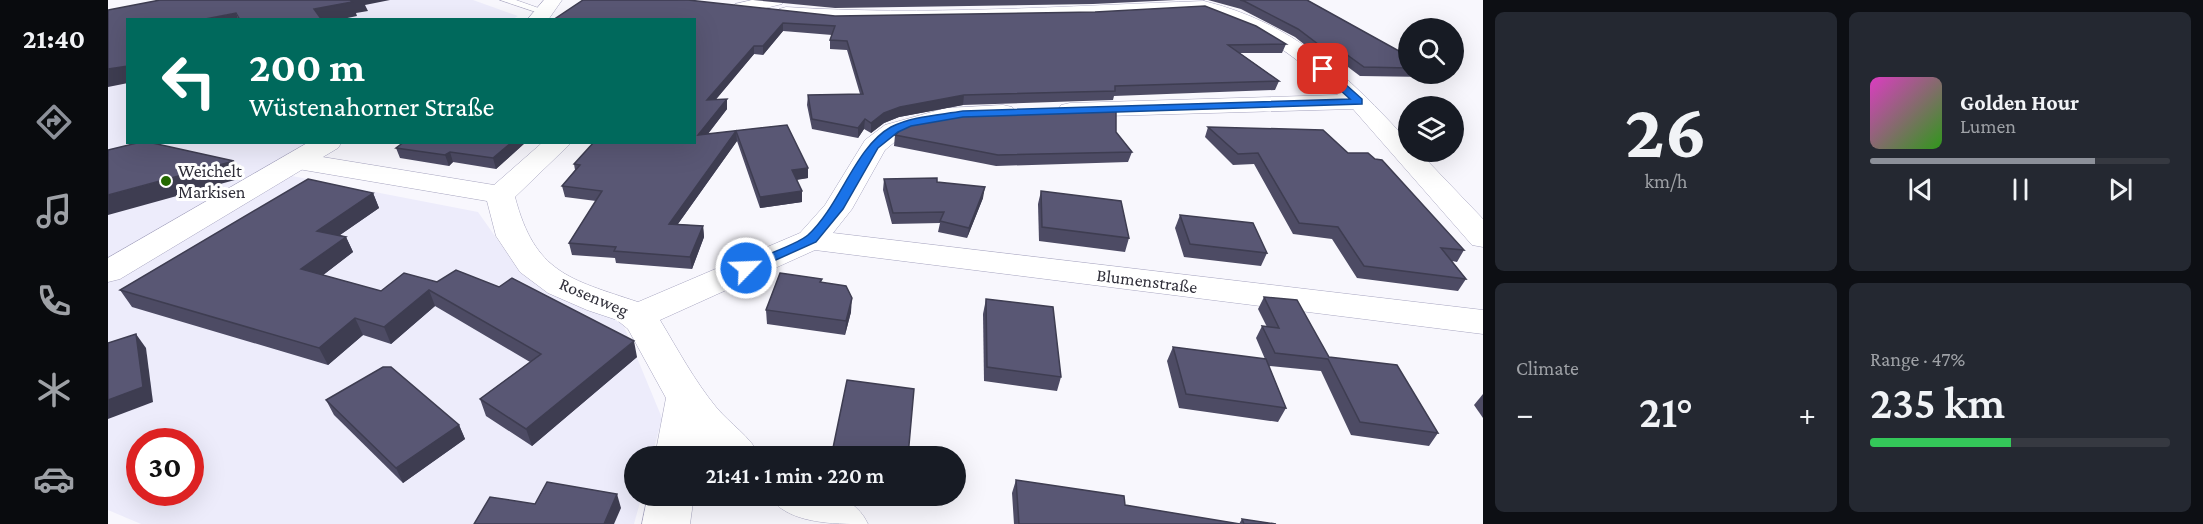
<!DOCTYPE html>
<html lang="en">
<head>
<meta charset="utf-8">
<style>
  body { margin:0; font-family:"Crimson Pro",serif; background:#242831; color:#f1f3f6; height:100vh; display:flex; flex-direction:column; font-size:22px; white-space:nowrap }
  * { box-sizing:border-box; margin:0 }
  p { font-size:20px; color:#9ea1a6 }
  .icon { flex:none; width:33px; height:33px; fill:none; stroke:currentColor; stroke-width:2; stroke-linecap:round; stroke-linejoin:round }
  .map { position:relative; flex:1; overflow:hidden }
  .details { display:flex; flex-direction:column; gap:12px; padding:12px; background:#0d0f14; width:720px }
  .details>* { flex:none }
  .banner { position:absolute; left:18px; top:18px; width:570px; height:126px; border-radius:0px; box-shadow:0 6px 24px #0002; background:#00695c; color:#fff; overflow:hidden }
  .tools { position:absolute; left:1290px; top:18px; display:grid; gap:12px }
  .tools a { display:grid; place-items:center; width:66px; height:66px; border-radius:50%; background:#171b24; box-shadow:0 6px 24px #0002; font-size:30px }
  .speed { position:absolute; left:18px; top:428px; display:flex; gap:12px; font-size:30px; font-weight:700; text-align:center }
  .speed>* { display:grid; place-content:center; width:78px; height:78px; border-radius:50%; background:#171b24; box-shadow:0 6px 24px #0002; line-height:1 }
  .speed .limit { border:9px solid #d22; background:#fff; color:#111 }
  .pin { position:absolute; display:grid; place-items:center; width:51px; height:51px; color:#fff; margin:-26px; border-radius:12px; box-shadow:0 3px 9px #0006 }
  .me { position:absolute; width:66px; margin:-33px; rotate:66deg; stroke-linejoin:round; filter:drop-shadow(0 0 4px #0008) }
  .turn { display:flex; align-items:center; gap:21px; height:126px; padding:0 24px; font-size:27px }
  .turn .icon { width:78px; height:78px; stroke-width:2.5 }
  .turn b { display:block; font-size:42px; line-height:51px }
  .big { font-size:45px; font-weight:600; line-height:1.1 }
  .details .widget { flex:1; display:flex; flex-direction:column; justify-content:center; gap:9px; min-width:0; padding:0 21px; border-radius:9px; background:#242831 }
  .details .dial { align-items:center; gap:0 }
  .dial b { font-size:78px; line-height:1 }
  .song { display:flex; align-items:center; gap:18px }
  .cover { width:72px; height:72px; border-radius:9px; background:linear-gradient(135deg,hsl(310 70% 55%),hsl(110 70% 35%)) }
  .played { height:6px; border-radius:3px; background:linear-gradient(90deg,#8c9099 75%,#363941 75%) }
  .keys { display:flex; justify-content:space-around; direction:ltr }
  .heat { display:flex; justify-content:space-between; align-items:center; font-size:33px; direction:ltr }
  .charge { height:9px; border-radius:4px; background:linear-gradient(90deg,#34c759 47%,#363941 0) }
  .details .tiles { flex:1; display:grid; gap:12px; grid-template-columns:repeat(2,1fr) }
  .trip { position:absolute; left:516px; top:446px; width:342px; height:60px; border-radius:30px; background:#171b24; box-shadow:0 6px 24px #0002; font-weight:600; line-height:60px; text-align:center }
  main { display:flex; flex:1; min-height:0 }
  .dock { display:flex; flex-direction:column; width:108px; justify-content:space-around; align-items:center; background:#090b0e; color:#9ea1a6 }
  .dock .icon { width:42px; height:42px }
  .dock .current { color:#8c9099 }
  .dock b { font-size:27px; color:#f1f3f6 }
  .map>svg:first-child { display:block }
  .built { fill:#edecfb; fill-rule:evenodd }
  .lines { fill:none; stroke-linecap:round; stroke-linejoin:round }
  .lane-casing { stroke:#a7a5c0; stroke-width:1 }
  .street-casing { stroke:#a7a5c0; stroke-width:1 }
  .secondary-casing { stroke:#a7a5c0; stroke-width:1 }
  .lane { fill:#fff; fill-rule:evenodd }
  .street { fill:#fff; fill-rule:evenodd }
  .secondary { fill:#fff; fill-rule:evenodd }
  .wall { fill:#4d4b64 }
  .shaded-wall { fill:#3e3d51 }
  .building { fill:#595774; stroke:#3e3d51; stroke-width:1.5 }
  .route { fill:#1a73e8; stroke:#114b97; stroke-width:1.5 }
  .poi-dot { fill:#236800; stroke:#fff; stroke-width:2 }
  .labels { text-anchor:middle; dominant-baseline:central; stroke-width:6; stroke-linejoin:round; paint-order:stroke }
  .poi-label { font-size:18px; fill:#302f3a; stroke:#fff; text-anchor:start }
  .street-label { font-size:18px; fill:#302f3a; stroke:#fff }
</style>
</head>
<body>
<main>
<nav class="dock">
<b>21:40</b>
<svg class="icon current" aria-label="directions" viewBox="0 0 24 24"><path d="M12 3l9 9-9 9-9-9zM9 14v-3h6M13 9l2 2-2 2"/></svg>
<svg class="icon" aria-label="music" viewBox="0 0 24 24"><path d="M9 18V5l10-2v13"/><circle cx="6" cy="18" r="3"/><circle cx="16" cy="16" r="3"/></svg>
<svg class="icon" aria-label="phone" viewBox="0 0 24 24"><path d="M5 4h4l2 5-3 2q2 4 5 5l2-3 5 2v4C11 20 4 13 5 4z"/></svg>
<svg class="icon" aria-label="climate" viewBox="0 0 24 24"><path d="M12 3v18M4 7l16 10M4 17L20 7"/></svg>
<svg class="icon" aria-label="car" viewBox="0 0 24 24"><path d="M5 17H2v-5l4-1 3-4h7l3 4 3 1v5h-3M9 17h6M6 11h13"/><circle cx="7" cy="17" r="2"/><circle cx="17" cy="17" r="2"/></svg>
</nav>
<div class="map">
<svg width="1375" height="524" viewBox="0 0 1375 524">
  <rect width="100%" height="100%" fill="#f8f7fd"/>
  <path class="built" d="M112 0H365L410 16 403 20H20V142L198 143 153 170 370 212 413 273 515 324 554 418 544 456H526V495H534L526 524H33L0 510V21ZM32 441H82V492H32Z"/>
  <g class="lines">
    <defs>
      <path id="lane" d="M392 0H408L442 12 437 15Z"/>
      <g id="street">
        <path d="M644 0H677L674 4 633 14 627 12 624 8 627 4Z"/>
        <path d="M1096 1C1186 23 1239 75 1300 141V152H1311L1375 219V247L1364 245 1245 109 962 117 953 115 950 110 953 105 962 103 1230 95C1190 58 1149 27 1095 12 957 17 816 27 678 19L671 17 669 13 671 9 678 7C817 16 957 6 1096 1Z"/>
        <path d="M895 105 904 107 907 112 904 117 838 122 795 135 777 150 744 209 725 233 1375 310V334L707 250 552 320C570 350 586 380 608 407 622 424 642 436 652 456H601L592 447 591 456H547L558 398 520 329 509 320 479 310 440 293 412 272 388 236 379 201 190 169 180 167 176 161 180 155 190 153 386 185 435 142H464L407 197C427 273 461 279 530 302L692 233 717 205 757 140 777 125 838 108Z"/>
        <path d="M540 495H586L582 524H534Z"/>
        <path d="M660 495C696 495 742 485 760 524 723 524 679 524 660 495Z"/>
      </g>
      <g id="secondary">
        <path d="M436 0H454L440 20H419Z"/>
        <path d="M201 142H234L230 148 12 279 0 282V258Z"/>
      </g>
    </defs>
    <use href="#lane" class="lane-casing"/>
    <use href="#street" class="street-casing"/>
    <use href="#secondary" class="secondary-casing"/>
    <use href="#lane" class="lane"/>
    <use href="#street" class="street"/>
    <use href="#secondary" class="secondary"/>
  </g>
  <g class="wall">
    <path d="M645 0H1068L985 4 727 8Z"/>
    <path d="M1100 0H1199L1300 56V74H1321L1319 77 1252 76 1220 52 1207 53 1187 37 1133 9Z"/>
    <path d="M727 16 1178 44 1174 53H1132L1171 81 1167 90 1006 96 1005 100 855 105 791 117 776 123 763 133 756 129 750 138 704 129 699 105 700 95 752 94 739 50 722 49V40L724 35 675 31 655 55 646 54 608 99 619 109 600 134 679 125 700 178 689 180 694 202 652 208 629 141 570 224 595 226 596 237 584 269 508 263 507 258 464 255 461 243 488 201 457 197 454 186 467 170 466 164 586 142V20Z"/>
    <path d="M1100 127 1240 153 1356 250 1349 262 1344 261 1358 279 1350 291 1249 278 1224 239 1185 234 1146 164 1125 165 1097 137Z"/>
    <path d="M1008 132 1024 152 1020 162 888 166 786 146 787 135Z"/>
    <path d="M296 142H418L388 169 345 162 341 166 292 158 288 148Z"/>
    <path d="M776 179 875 198 859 238 830 232 832 223 784 224 775 190Z"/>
    <path d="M933 191 1021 238 1017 252 931 241 930 204Z"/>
    <path d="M265 193 271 208 232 235 238 237 245 252 215 275 273 291 296 273 529 357 424 446 378 416 372 399 422 362 327 306 283 344 255 335 220 365 24 307 12 290Z"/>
    <path d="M1072 215 1159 253 1153 266 1076 257 1067 228Z"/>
    <path d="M714 282 743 312 737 335 659 324 658 310Z"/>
    <path d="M1156 297 1221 357 1330 433 1321 446 1243 435 1213 371 1161 366 1178 408 1170 422 1071 408 1059 361 1065 347 1157 359 1148 338 1154 326 1159 327 1150 309Z"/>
    <path d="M878 299 953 377 949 391 876 381 875 314Z"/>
    <path d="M1375 394V418L1366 405Z"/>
    <path d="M218 400 351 425 357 439 295 483 226 415Z"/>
    <path d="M725 448 800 456H725Z"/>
    <path d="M908 480 1017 505 1131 524 1134 519 1168 524H906L904 493Z"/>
  </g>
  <g class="shaded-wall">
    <path d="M242 0H282L257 5 260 11 248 13 249 16 230 20H210L206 9Z"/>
    <path d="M128 13 131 20H92Z"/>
    <path d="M675 23V31L655 55V46Z"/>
    <path d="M646 46V54L600 109 599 100Z"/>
    <path d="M20 66V83L0 87V69Z"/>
    <path d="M856 95 855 105 791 117 776 123 763 133V123L776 113 792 107Z"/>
    <path d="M619 99V109L591 145 590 135Z"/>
    <path d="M757 119 756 129 750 138V128Z"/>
    <path d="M628 131 629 141 562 235 561 224Z"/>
    <path d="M404 142H418L388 169 385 158Z"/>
    <path d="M342 152 345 162 341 166 337 155Z"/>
    <path d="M126 161 134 178 0 215V195Z"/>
    <path d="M700 168V178L684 180V170Z"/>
    <path d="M877 187 875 198 859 238 861 228Z"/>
    <path d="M694 191V202L652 208V197Z"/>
    <path d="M265 193 271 208 216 246 209 231Z"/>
    <path d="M595 226 596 237 584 269 582 257Z"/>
    <path d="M238 237 245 252 201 286 193 269Z"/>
    <path d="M321 290 327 306 283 344 276 327Z"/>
    <path d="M744 298 743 312 737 335 738 321Z"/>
    <path d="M247 318 255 335 220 365 211 348Z"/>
    <path d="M28 334 38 348 45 402 0 419V400Z"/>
    <path d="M526 341 529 357 424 446 418 429Z"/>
    <path d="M351 425 357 439 295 483 288 468Z"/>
    <path d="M509 494 513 508 506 524H496Z"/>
  </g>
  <g class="building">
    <path d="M52 0H242L244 2 206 9 214 20H132L128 13 92 20H20V66L0 69V10Z"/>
    <path d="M475 0H580L727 16 987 12 1097 6 1148 26 1178 44 1120 45 1171 81 1007 86V91L856 95 792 107 776 113 763 123 757 119 750 128 704 119 700 95 755 94 739 41 722 40 727 26 675 23 655 46H646L599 100 619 99 590 135 679 125 700 168 684 170 694 191 652 197 628 131 561 224 595 226 582 257 506 251 508 247 461 243 494 191 454 186 472 165 466 164 486 142H586V20H445Z"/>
    <path d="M1132 0H1199L1300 56V68L1256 67 1224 44H1210L1190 29 1136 1Z"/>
    <path d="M1008 108V132L1024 152 890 155 787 135 797 126 809 122 857 113Z"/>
    <path d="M1100 127 1215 130 1240 153H1260L1267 159 1274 160 1356 250 1333 248 1358 279 1256 266 1230 227 1191 223 1150 153 1130 154Z"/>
    <path d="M33 142H40L126 161 0 195V150Z"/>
    <path d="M296 142H404L385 158 342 152 337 155 288 148Z"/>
    <path d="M829 178V182L877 187 861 228 832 221 836 212 785 213 776 179Z"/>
    <path d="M200 179 265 193 209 231 238 237 193 269 273 291 296 273 329 282 348 270 391 287 404 278 526 341 418 429 372 399 433 354 321 290 276 327 247 318 211 348 12 290Z"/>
    <path d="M933 191 1013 201 1021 238 934 227Z"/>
    <path d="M1072 215 1145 223 1159 253 1082 244Z"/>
    <path d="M672 273 714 279 712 282 738 286 744 298 738 321 658 310Z"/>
    <path d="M1156 297 1189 300 1221 357 1289 365 1330 433 1252 422 1220 359 1167 353 1154 326 1171 328Z"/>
    <path d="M878 299 945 307 953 377 879 367Z"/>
    <path d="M28 334 35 387 0 400V343Z"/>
    <path d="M1065 347 1158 359 1178 408 1078 394Z"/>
    <path d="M275 367H283L351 425 288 468 218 400Z"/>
    <path d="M739 380 806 389 800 456H776L725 448Z"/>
    <path d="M908 480 1016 496 1017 505 1132 524H911Z"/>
    <path d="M439 482 509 494 496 524H366L382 497 427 504Z"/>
    <path d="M1134 519 1168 524H1136Z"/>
  </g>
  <path class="route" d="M1211 67H1218L1254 99V104L855 117 803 126 790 132 770 148 735 209 708 242 643 271H633L631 268 633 265C649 258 689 245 700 235 732 206 747 147 783 127 804 116 832 115 855 111L1242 99 1211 71Z"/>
  <circle class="poi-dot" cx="58" cy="181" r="6"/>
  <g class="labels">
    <g class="poi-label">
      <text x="70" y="171">Weichelt<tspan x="70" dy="21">Markisen</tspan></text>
    </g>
    <g class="street-label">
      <text transform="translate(1039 281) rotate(7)">Blumenstraße</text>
      <text transform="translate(486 297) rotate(23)">Rosenweg</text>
    </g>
  </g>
</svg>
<div class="tools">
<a><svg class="icon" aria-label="search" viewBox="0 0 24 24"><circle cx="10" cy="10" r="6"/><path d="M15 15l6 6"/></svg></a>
<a><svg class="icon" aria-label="layers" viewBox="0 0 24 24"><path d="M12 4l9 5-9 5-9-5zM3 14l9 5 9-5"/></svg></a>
</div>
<div class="speed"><div class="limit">30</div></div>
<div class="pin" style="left:1215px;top:69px;background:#d93025"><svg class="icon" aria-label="arrive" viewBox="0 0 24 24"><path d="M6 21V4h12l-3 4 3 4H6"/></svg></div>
<svg class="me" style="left:638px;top:268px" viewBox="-20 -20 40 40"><circle r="17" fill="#1a73e8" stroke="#fff" stroke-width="3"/><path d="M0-11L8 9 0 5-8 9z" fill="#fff"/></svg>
<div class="trip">21:41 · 1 min · 220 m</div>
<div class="banner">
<div class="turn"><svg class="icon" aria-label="left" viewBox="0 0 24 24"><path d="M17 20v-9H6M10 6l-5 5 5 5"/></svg><div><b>200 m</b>Wüstenahorner Straße</div></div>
</div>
</div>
<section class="details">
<div class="tiles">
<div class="widget dial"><b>26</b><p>km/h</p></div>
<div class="widget">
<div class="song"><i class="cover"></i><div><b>Golden Hour</b><p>Lumen</p></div></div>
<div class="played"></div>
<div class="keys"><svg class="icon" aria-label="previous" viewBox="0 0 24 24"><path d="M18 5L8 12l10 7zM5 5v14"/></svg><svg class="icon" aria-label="pause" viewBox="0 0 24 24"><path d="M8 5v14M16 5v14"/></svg><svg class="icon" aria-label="next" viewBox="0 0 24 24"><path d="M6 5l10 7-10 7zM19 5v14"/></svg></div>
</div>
<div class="widget"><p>Climate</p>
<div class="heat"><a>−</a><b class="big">21°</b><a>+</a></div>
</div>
<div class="widget"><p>Range · 47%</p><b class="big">235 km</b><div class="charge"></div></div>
</div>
</section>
</main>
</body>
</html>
